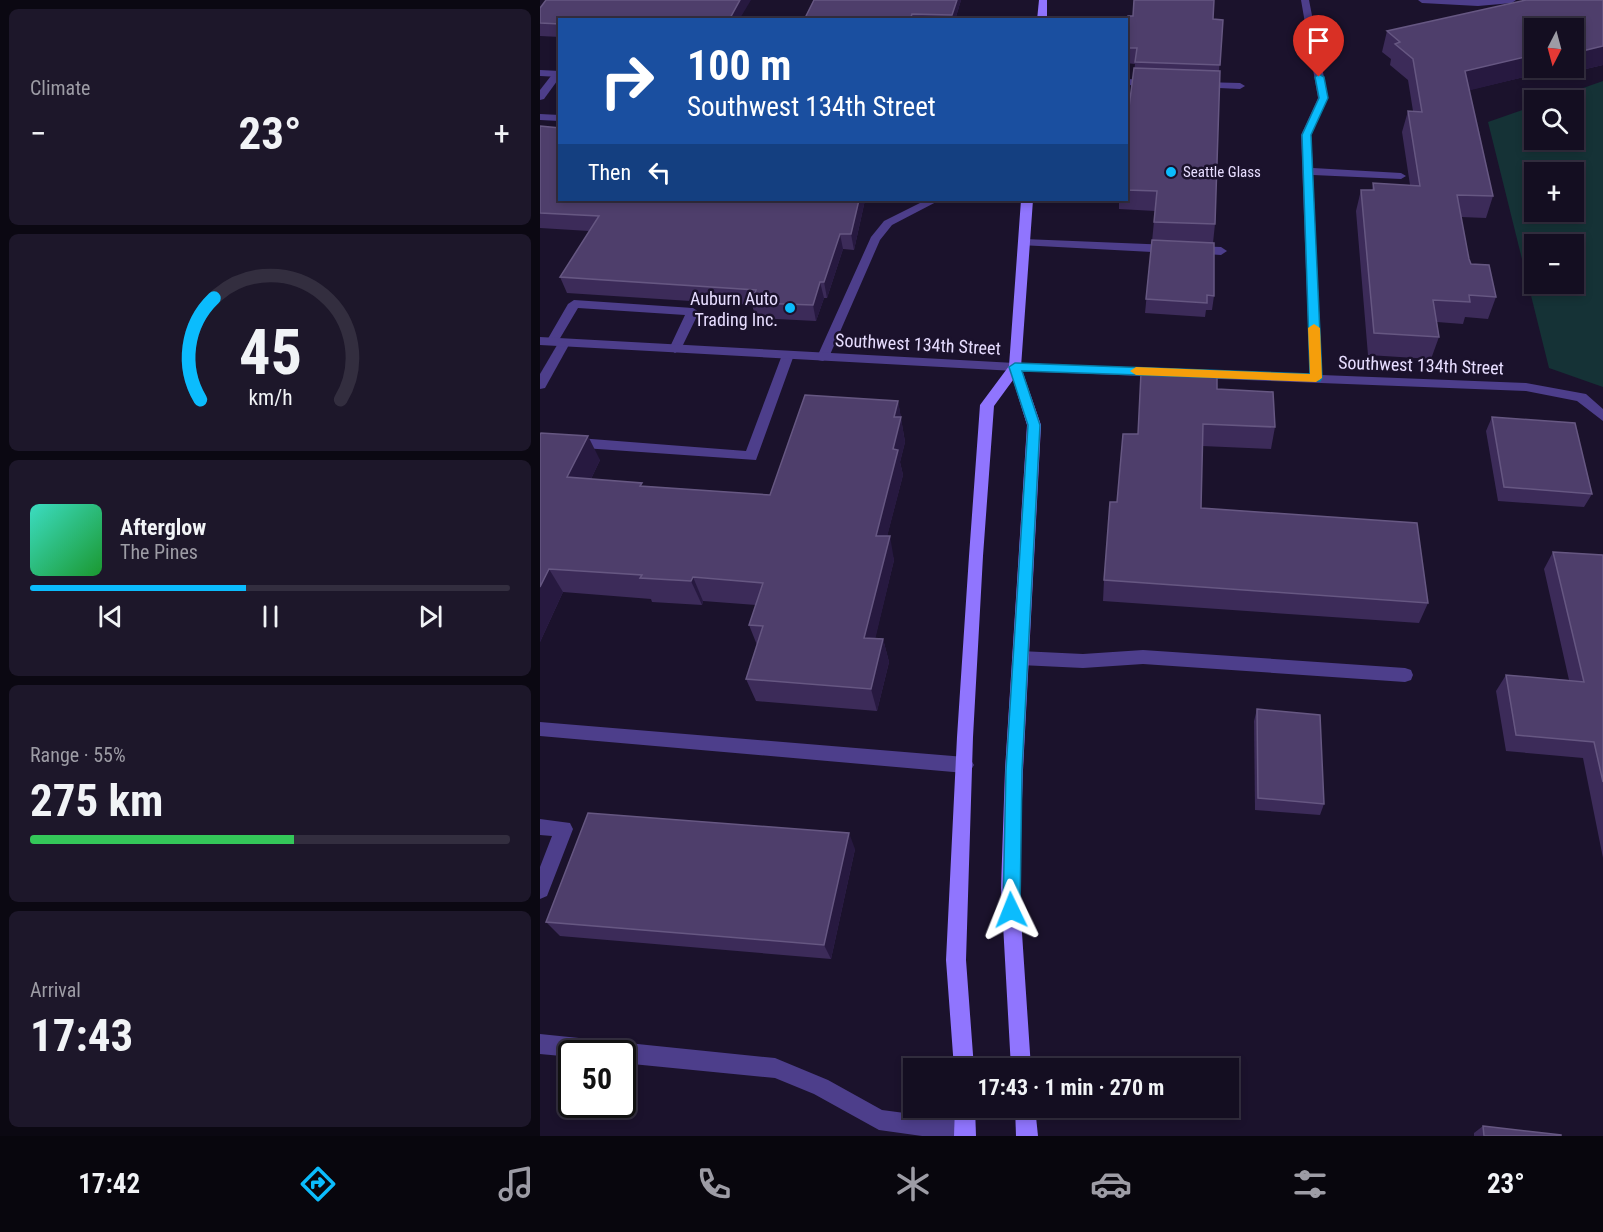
<!DOCTYPE html>
<html lang="en">
<head>
<meta charset="utf-8">
<style>
  body { margin:0; font-family:"Roboto Condensed",sans-serif; background:#1d172a; color:#f1f3f6; height:100vh; display:flex; flex-direction:column; font-size:22px; white-space:nowrap }
  * { box-sizing:border-box; margin:0 }
  p { font-size:20px; color:#9d9ca5 }
  .icon { flex:none; width:33px; height:33px; fill:none; stroke:currentColor; stroke-width:2; stroke-linecap:round; stroke-linejoin:round }
  .map { position:relative; flex:1; overflow:hidden }
  .panel { display:flex; flex-direction:column; gap:9px; padding:9px; background:#0b0812; width:540px }
  .panel>* { flex:none }
  .guide { position:absolute; left:18px; top:18px; width:570px; height:183px; border-radius:0px; box-shadow:0 3px 9px #0003,0 0 0 2px #332e3f; background:#1a4fa0; color:#fff; overflow:hidden }
  .needle { width:39px; rotate:186deg }
  .buttons { position:absolute; left:984px; top:18px; display:grid; gap:12px }
  .buttons a { display:grid; place-items:center; width:60px; height:60px; border-radius:0px; background:#140e21; box-shadow:0 3px 9px #0003,0 0 0 2px #332e3f; font-size:30px }
  .speed { position:absolute; left:18px; top:1040px; display:flex; gap:12px; font-size:30px; font-weight:700; text-align:center }
  .speed>* { display:grid; place-content:center; width:78px; height:78px; border-radius:50%; background:#140e21; box-shadow:0 3px 9px #0003,0 0 0 2px #332e3f; line-height:1 }
  .speed .limit { border:3px solid #111; border-radius:9px; background:#fff; color:#111 }
  .pin { position:absolute; display:grid; place-items:center; width:51px; height:51px; color:#fff; margin:-62px -26px; border-radius:50% 50% 50% 0; rotate:-45deg; box-shadow:0 0 6px #0007 }
  .pin .icon { rotate:45deg }
  .me { position:absolute; width:66px; margin:-33px; rotate:358deg; stroke-linejoin:round; filter:drop-shadow(0 0 4px #0008) }
  .turn { display:flex; align-items:center; gap:21px; height:126px; padding:0 30px; font-size:27px }
  .turn .icon { width:78px; height:78px; stroke-width:2.5 }
  .turn b { display:block; font-size:42px; line-height:51px }
  .then { display:flex; align-items:center; height:57px; padding:0 30px; background:#0003; gap:12px; font-size:22px }
  .big { font-size:45px; font-weight:700; line-height:1.1 }
  .panel .tile { flex:1; display:flex; flex-direction:column; justify-content:center; gap:9px; min-width:0; padding:0 21px; border-radius:9px; background:#1d172a }
  .panel .dial { align-items:center; gap:0 }
  .dial svg { height:156px; overflow:visible; fill:none; stroke:#332e3f; stroke-width:7; stroke-linecap:round; text-anchor:middle }
  .dial text { fill:#f1f3f6; stroke:none }
  .song { display:flex; align-items:center; gap:18px }
  .cover { width:72px; height:72px; border-radius:9px; background:linear-gradient(135deg,hsl(170 70% 55%),hsl(130 70% 35%)) }
  .played { height:6px; border-radius:3px; background:linear-gradient(90deg,#0bbcfd 45%,#332e3f 45%) }
  .keys { display:flex; justify-content:space-around; direction:ltr }
  .heat { display:flex; justify-content:space-between; align-items:center; font-size:33px; direction:ltr }
  .charge { height:9px; border-radius:4px; background:linear-gradient(90deg,#34c759 55%,#332e3f 0) }
  .trip { position:absolute; left:363px; top:1058px; width:336px; height:60px; border-radius:0px; background:#140e21; box-shadow:0 3px 9px #0003,0 0 0 2px #332e3f; font-weight:700; line-height:60px; text-align:center }
  .tab-bar { display:flex; height:96px; justify-content:space-around; align-items:center; background:#08060d; color:#9d9ca5 }
  .tab-bar .icon { width:42px; height:42px }
  .tab-bar .selected { color:#0bbcfd }
  .tab-bar b { font-size:27px; color:#f1f3f6 }
  main { display:flex; flex:1; min-height:0 }
  .map>svg:first-child { display:block }
  .green { fill:#153236; fill-rule:evenodd }
  .lines { fill:none; stroke-linecap:round; stroke-linejoin:round }
  .service { fill:#4d3e8b; fill-rule:evenodd }
  .minor { fill:#4d3e8b; fill-rule:evenodd }
  .secondary { fill:#9075fe; fill-rule:evenodd }
  .wall { fill:#3c2b59; fill-rule:evenodd }
  .shaded-wall { fill:#271940 }
  .building { fill:#4e3e6b; stroke:#665782; stroke-width:1.5 }
  .route { fill:#0bbcfd; stroke:#077aa4; stroke-width:1.5 }
  .slow { fill:#f59e0b }
  .poi-dot { fill:#0bbcfd; stroke:#1b122c; stroke-width:2 }
  .labels { text-anchor:middle; dominant-baseline:central; stroke-width:5; stroke-linejoin:round; paint-order:stroke }
  .far-poi-label { font-size:15px; fill:#e7ddff; stroke:#1b122c; text-anchor:start }
  .poi-label { font-size:18px; fill:#e7ddff; stroke:#1b122c; text-anchor:end }
  .street-label { font-size:18px; fill:#e7ddff; stroke:#1b122c }
</style>
</head>
<body>
<main>
<section class="panel">
<div class="tile"><p>Climate</p>
<div class="heat"><a>−</a><b class="big">23°</b><a>+</a></div>
</div>
<div class="tile dial"><svg viewBox="0 0 100 80">
<path d="M14 69A42 42 0 1 1 86 69"/>
<path d="M14 69A42 42 0 0 1 21 17" stroke="#0bbcfd"/>
<text x="50" y="56" font-size="32" font-weight="700">45</text>
<text x="50" y="72" font-size="11">km/h</text>
</svg></div>
<div class="tile">
<div class="song"><i class="cover"></i><div><b>Afterglow</b><p>The Pines</p></div></div>
<div class="played"></div>
<div class="keys"><svg class="icon" aria-label="previous" viewBox="0 0 24 24"><path d="M18 5L8 12l10 7zM5 5v14"/></svg><svg class="icon" aria-label="pause" viewBox="0 0 24 24"><path d="M8 5v14M16 5v14"/></svg><svg class="icon" aria-label="next" viewBox="0 0 24 24"><path d="M6 5l10 7-10 7zM19 5v14"/></svg></div>
</div>
<div class="tile"><p>Range · 55%</p><b class="big">275 km</b><div class="charge"></div></div>
<div class="tile"><p>Arrival</p><b class="big">17:43</b></div>
</section>
<div class="map">
<svg width="1063" height="1136" viewBox="0 0 1063 1136">
  <rect width="100%" height="100%" fill="#1b122c"/>
  <path class="green" d="M1063 81V387L1009 368 948 122 994 106V140H1034V100H1009ZM994 172H1034V212H994ZM994 244H1034V284H994Z"/>
  <g class="lines">
    <g class="service">
      <path d="M761 0H769L788 98 771 135 773 168 861 173 866 176 861 179 773 175 782 378 776 382 770 378 761 135 778 98Z"/>
      <path d="M878 0H976L972 3 938 6 882 3Z"/>
      <path d="M14 72H20V77L4 99 0 100V90Z"/>
      <path d="M586 79 613 80 618 83 613 86 586 85Z"/>
      <path d="M661 82 700 83 705 86 700 89 658 87 656 85Z"/>
      <path d="M0 114 20 115V121L0 120Z"/>
      <path d="M386 200H400L352 225 340 240 289 357 283 361 278 360 277 357 331 237 344 221Z"/>
      <path d="M484 239 631 245 637 249 631 253 480 245V241Z"/>
      <path d="M655 246 681 247 687 251 681 255 651 253V247Z"/>
      <path d="M34 300 153 308 159 312 141 349 135 353 129 349 145 315 38 308 16 345H8L6 342 28 304Z"/>
      <path d="M24 339 30 343 5 388 0 389V374L20 340Z"/>
      <path d="M248 351 254 355 216 460 0 445V435L206 451 242 355Z"/>
      <path d="M603 650 865 668 871 670 873 675 871 680 865 682 603 664 543 668 480 665 474 663 472 658 474 653 480 651 543 654Z"/>
      <path d="M0 722 425 757 431 760 434 765 431 770 425 773 0 736Z"/>
      <path d="M0 819 30 823 33 829 7 896 0 899V867L12 836 0 835Z"/>
      <path d="M0 1034 235 1058 288 1080 342 1110 425 1121 432 1124 435 1131 433 1136H382L339 1130 274 1094 235 1078 82 1063V1053H32V1057L0 1054Z"/>
    </g>
    <g class="minor">
      <path d="M0 70 20 71V77L0 76Z"/>
      <path d="M0 337 475 363 986 383 1046 394 1063 409V421L1037 401 986 391 475 371 0 345Z"/>
    </g>
    <g class="secondary">
      <path d="M499 0H507V20H497Z"/>
      <path d="M481 200H493L481 367 501 425 483 770 479 888 491 1068H471L461 888 465 770 487 425 473 380 454 406 443 556 433 737 426 960 434 1068H414L406 960 417 737 429 556 440 405 469 366Z"/>
      <path d="M415 1107H435L436 1136H414Z"/>
      <path d="M475 1107H495L498 1136H476Z"/>
    </g>
  </g>
  <g class="wall">
    <path d="M274 0H421L415 20H264Z"/>
    <path d="M986 0H1063V65L1024 74 1017 69 929 90 953 196 946 218 921 217 929 259 931 264 949 265 956 297 948 319 925 317 923 324 897 322 899 337 891 359 828 355 816 211 821 190H832L833 183 870 185 862 132 868 111H873L868 80 850 65 851 59 842 52 847 31ZM994 28H1034V68H994Z"/>
    <path d="M0 8 20 20V37L0 36Z"/>
    <path d="M673 19 683 20 679 71 675 224 673 243 674 296 672 310H666L665 317 605 313 615 211 579 209V200H586V131L595 64 586 63V28Z"/>
    <path d="M0 126 325 200 314 250 303 249 287 298H284L276 321 216 318 212 305 27 293 20 277 49 231 0 228Z"/>
    <path d="M677 389 735 427 731 449 662 446 661 508 888 603 879 623 563 601 564 580 577 502 598 434Z"/>
    <path d="M358 401 365 442 360 462 363 475 347 536 354 560 335 638 343 639 349 662 337 711 216 701 206 679 217 645 209 625 216 605 163 601 162 605 112 602 111 599 23 592 0 642V435L60 460 51 479 103 486 230 495Z"/>
    <path d="M952 417 1052 494 1044 507 958 501 946 431Z"/>
    <path d="M1013 552 1063 555V858L1043 758 966 751 956 691 966 675 1029 680 1004 569Z"/>
    <path d="M717 709 784 804 780 815 715 810 714 721Z"/>
    <path d="M315 849 291 959 20 936 6 922Z"/>
    <path d="M943 1126 1021 1136H934V1133Z"/>
  </g>
  <g class="shaded-wall">
    <path d="M200 0H211L199 20H189Z"/>
    <path d="M417 0H421L415 20H412V15Z"/>
    <path d="M1063 46V65L1024 74 1027 68H1034V53Z"/>
    <path d="M994 55V68H1017V69L919 93 925 71Z"/>
    <path d="M319 200H325L314 250 311 234Z"/>
    <path d="M300 234 303 249 287 298 284 282Z"/>
    <path d="M280 282 284 298 276 321 273 305Z"/>
    <path d="M358 401 365 442 360 462 363 475 341 560 336 536 353 449 354 417Z"/>
    <path d="M48 436 60 460 40 502 27 477Z"/>
    <path d="M350 536 354 560 330 661 324 638Z"/>
    <path d="M9 569 23 592 0 642V587Z"/>
    <path d="M153 577 163 601 162 605 151 581Z"/>
    <path d="M343 639 349 662 337 711 331 689Z"/>
    <path d="M309 833 315 849 291 959 284 945Z"/>
  </g>
  <g class="building">
    <path d="M6 0H200L189 20H20V24L0 23V8Z"/>
    <path d="M274 0H417L412 15 372 14 370 20H264Z"/>
    <path d="M594 0H674L673 19 683 20 680 65 595 62 597 48H586V28L588 16H593Z"/>
    <path d="M986 0H1063V46L1034 53V28H994V55L925 71 953 196 917 195 929 259 931 264 949 265 956 297 929 295 930 302 893 300 899 337 834 333 821 190H834L833 183 880 186 868 111 882 112 873 59 855 44 860 42 847 31Z"/>
    <path d="M594 68 680 71 675 224 614 222 617 191 586 190V131Z"/>
    <path d="M0 126 20 128V200H319L311 234H300L284 282H280L273 305 211 303 216 290 20 277 59 216 0 213Z"/>
    <path d="M612 240 674 243V296L667 295V303L606 299Z"/>
    <path d="M601 373 677 376V389L733 392 735 427 663 424 661 508 877 523 888 603 564 580 570 502H577L583 434H598Z"/>
    <path d="M265 395 358 401 354 417H361L353 449 358 450 336 536H350L324 638 343 639 331 689 206 679 223 626 209 625 223 583 153 577 151 581 100 578 102 575 9 569 0 587V435L1 433 48 436 27 477 102 483 100 486 230 495Z"/>
    <path d="M952 417 1035 423 1052 494 964 487Z"/>
    <path d="M1013 552 1063 555V782L1054 742 976 735 966 675 1044 682Z"/>
    <path d="M717 709 780 715 784 804 718 798Z"/>
    <path d="M48 813 309 833 284 945 6 922Z"/>
    <path d="M943 1126 1021 1135V1136H944Z"/>
  </g>
  <path class="route" d="M779 74 784 77 788 98 771 135 782 378 780 381 482 371 500 425 482 770 480 910 477 916 471 918 465 916 463 910 466 770 488 425 469 367 475 363 770 374 762 135 779 98 775 77Z"/>
  <path class="slow" d="M774 324 780 328 782 378 776 382 596 375 590 371 596 367 770 374 768 328Z"/>
  <g class="poi-dot">
    <circle cx="631" cy="172" r="6"/>
    <circle cx="250" cy="308" r="6"/>
  </g>
  <g class="labels">
    <g class="far-poi-label">
      <text x="643" y="172">Seattle Glass</text>
    </g>
    <g class="poi-label">
      <text x="238" y="298">Auburn Auto<tspan x="238" dy="21">Trading Inc.</tspan></text>
    </g>
    <g class="street-label">
      <text transform="translate(378 344) rotate(3)">Southwest 134th Street</text>
      <text transform="translate(881 365) rotate(2)">Southwest 134th Street</text>
    </g>
  </g>
</svg>
<div class="buttons">
<a><svg class="needle" viewBox="-14 -14 28 28"><path d="M0-13l5 13h-10z" fill="#e53935"/><path d="M0 13l5-13h-10z" fill="#9d9ca5"/></svg></a>
<a><svg class="icon" aria-label="search" viewBox="0 0 24 24"><circle cx="10" cy="10" r="6"/><path d="M15 15l6 6"/></svg></a>
<a>+</a>
<a>−</a>
</div>
<div class="speed"><div class="limit">50</div></div>
<div class="pin" style="left:779px;top:77px;background:#d93025"><svg class="icon" aria-label="arrive" viewBox="0 0 24 24"><path d="M6 21V4h12l-3 4 3 4H6"/></svg></div>
<svg class="me" style="left:471px;top:910px" viewBox="-20 -20 40 40"><path d="M0-17L14 15 0 8-14 15z" fill="#0bbcfd" stroke="#fff" stroke-width="4"/></svg>
<div class="trip">17:43 · 1 min · 270 m</div>
<div class="guide">
<div class="turn"><svg class="icon" aria-label="right" viewBox="0 0 24 24"><path d="M7 20v-9h11M14 6l5 5-5 5"/></svg><div><b>100 m</b>Southwest 134th Street</div></div>
<div class="then">Then<svg class="icon" aria-label="left" viewBox="0 0 24 24"><path d="M17 20v-9H6M10 6l-5 5 5 5"/></svg></div>
</div>
</div>
</main>
<nav class="tab-bar">
<b>17:42</b>
<svg class="icon selected" aria-label="directions" viewBox="0 0 24 24"><path d="M12 3l9 9-9 9-9-9zM9 14v-3h6M13 9l2 2-2 2"/></svg>
<svg class="icon" aria-label="music" viewBox="0 0 24 24"><path d="M9 18V5l10-2v13"/><circle cx="6" cy="18" r="3"/><circle cx="16" cy="16" r="3"/></svg>
<svg class="icon" aria-label="phone" viewBox="0 0 24 24"><path d="M5 4h4l2 5-3 2q2 4 5 5l2-3 5 2v4C11 20 4 13 5 4z"/></svg>
<svg class="icon" aria-label="climate" viewBox="0 0 24 24"><path d="M12 3v18M4 7l16 10M4 17L20 7"/></svg>
<svg class="icon" aria-label="car" viewBox="0 0 24 24"><path d="M5 17H2v-5l4-1 3-4h7l3 4 3 1v5h-3M9 17h6M6 11h13"/><circle cx="7" cy="17" r="2"/><circle cx="17" cy="17" r="2"/></svg>
<svg class="icon" aria-label="filters" viewBox="0 0 24 24"><path d="M4 7h16M4 17h16"/><circle cx="9" cy="7" r="2"/><circle cx="15" cy="17" r="2"/></svg>
<b>23°</b>
</nav>
</body>
</html>
